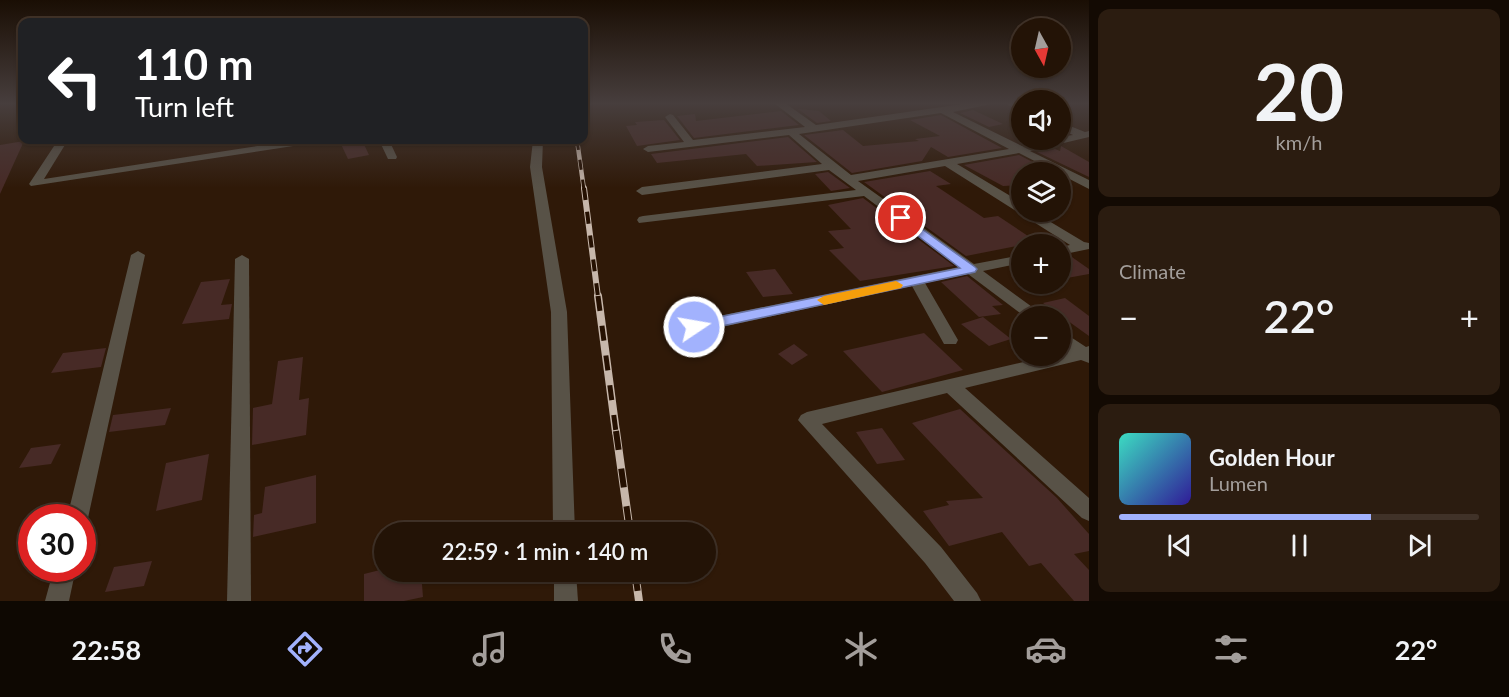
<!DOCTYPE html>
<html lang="en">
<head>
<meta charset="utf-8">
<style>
  body { margin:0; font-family:Lato,sans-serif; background:#2b1c10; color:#f1f3f6; height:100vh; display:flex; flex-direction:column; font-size:22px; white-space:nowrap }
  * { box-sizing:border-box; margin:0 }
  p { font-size:20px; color:#a39e9b }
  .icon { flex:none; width:33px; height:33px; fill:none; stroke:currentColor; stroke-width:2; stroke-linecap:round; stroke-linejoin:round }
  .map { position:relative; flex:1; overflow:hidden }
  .drawer { display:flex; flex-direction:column; gap:9px; padding:9px; background:#130a03; width:420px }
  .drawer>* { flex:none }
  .hud { position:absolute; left:18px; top:18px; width:570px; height:126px; border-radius:12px; box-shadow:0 2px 4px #0004,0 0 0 2px #403228; background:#202124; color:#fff; overflow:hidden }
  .needle { width:39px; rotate:172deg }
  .controls { position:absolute; left:1011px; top:18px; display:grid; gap:12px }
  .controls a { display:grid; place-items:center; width:60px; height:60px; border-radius:50%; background:#231306; box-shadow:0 2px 4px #0004,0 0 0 2px #403228; font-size:30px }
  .speed { position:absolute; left:18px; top:504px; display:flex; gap:12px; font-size:30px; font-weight:700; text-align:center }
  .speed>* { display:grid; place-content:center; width:78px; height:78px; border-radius:50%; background:#231306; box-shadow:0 2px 4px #0004,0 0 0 2px #403228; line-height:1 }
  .speed .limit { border:9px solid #d22; background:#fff; color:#111 }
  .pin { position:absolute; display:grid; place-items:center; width:51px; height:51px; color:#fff; margin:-26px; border:3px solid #fff; border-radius:50%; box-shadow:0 2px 6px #0007 }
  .me { position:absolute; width:66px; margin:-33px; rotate:78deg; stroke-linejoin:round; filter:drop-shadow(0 0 4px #0008) }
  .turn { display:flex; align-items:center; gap:21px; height:126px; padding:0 18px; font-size:27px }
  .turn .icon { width:78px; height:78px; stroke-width:2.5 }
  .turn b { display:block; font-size:42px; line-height:51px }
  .big { font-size:45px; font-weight:600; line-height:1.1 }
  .drawer .widget { flex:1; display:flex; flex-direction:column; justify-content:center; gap:9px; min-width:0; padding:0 21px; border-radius:12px; background:#2b1c10 }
  .drawer .dial { align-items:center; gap:0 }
  .dial b { font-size:78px; line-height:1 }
  .song { display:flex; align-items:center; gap:18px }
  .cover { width:72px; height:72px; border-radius:9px; background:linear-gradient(135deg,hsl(170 70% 55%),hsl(250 70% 35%)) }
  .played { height:6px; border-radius:3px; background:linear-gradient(90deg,#a2b2fd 70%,#403228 70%) }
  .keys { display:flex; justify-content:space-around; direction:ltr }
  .heat { display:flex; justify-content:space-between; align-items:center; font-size:33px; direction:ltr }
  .trip { position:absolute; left:374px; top:522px; width:342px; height:60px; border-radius:30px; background:#231306; box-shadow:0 2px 4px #0004,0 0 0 2px #403228; font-weight:600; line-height:60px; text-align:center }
  .menu { display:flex; height:96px; justify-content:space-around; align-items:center; background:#0e0802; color:#a39e9b }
  .menu .icon { width:42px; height:42px }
  .menu .on { color:#a2b2fd }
  .menu b { font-size:27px; color:#f1f3f6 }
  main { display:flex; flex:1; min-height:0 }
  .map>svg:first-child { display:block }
  .building { fill:#472a26 }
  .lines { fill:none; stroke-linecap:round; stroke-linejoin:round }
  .minor { fill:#585247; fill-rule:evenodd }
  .rail-far3-casing { stroke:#c7b7ab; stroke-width:4.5 }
  .rail-far2-casing { stroke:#c7b7ab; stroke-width:6 }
  .rail-far1-casing { stroke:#c7b7ab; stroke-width:8 }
  .rail-casing { stroke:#c7b7ab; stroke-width:8 }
  .rail-far3 { stroke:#251001; stroke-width:3; stroke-dasharray:10; stroke-linecap:butt }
  .rail-far2 { stroke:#251001; stroke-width:4; stroke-dasharray:12; stroke-linecap:butt }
  .rail-far1 { stroke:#251001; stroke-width:5; stroke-dasharray:15; stroke-linecap:butt }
  .rail { stroke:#251001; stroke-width:6; stroke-dasharray:19; stroke-linecap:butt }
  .route { fill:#a2b2fd; stroke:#6974a4; stroke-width:1.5 }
  .slow { fill:#f59e0b }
</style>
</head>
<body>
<main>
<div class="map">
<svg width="1089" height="601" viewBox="0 0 1089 601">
  <rect width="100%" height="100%" fill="#2f1908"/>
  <g class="building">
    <path d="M798 109 819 111 831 121 817 123Z"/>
    <path d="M973 110 1003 124 989 127 960 113Z"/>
    <path d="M781 111 799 125 694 138 677 116 695 114 696 121Z"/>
    <path d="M941 115 1002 148 948 157 931 147 922 161 852 173 804 135 843 130 863 146 919 141 915 139 940 136 910 120Z"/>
    <path d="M664 120 680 140 637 146 626 126 637 125 635 122Z"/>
    <path d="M788 137 817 162 757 166 746 154 657 163 651 154Z"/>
    <path d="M339 140H362L369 155 348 159Z"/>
    <path d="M24 141 0 194V145Z"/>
    <path d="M1061 146 1089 162V177L1037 152 1055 149 1060 151Z"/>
    <path d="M1019 155 1052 172H1022V185L1003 186 964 165Z"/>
    <path d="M930 171 951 184 936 186 984 218 998 216 1037 242 966 256 864 182Z"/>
    <path d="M828 172 850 188 831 191 815 174Z"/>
    <path d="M863 198 954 266 860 281 829 250 844 248 828 231 851 229 828 205Z"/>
    <path d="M1069 255 1089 269V274L1067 278 1060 274V257Z"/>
    <path d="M775 269 793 294 763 297 746 272Z"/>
    <path d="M967 276 1003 305 992 306 1001 314 979 317 941 282Z"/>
    <path d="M230 279 221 305 232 304 229 319 182 324 201 282Z"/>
    <path d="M1065 298 1089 316V336L1043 303Z"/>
    <path d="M983 317 1011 339 989 346 961 324Z"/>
    <path d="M924 333 963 370 882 392 843 351Z"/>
    <path d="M794 344 808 355 792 365 778 354Z"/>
    <path d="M106 348 101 367 51 373 63 353Z"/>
    <path d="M303 357 299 400 309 398 306 435 252 445 253 408 272 404 278 361Z"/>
    <path d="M171 408 165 425 109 432 113 415Z"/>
    <path d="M960 409 1057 498 1089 534V551L1074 554 1089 570V601H1074L1041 563 1029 566 1002 532 949 546 923 511 949 505 946 501 983 498 912 423Z"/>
    <path d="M882 428 905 460 877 464 856 432Z"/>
    <path d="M61 444 51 464 19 468 31 448Z"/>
    <path d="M209 454 202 500 156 511 166 463Z"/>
    <path d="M316 475V523L253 537 254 515 262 513 265 487Z"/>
    <path d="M152 561 144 586 105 592 114 567Z"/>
    <path d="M384 569V572H421L423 597 404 601H364V574Z"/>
  </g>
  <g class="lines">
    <g class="minor">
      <path d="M584 103H594L584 109Z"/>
      <path d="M774 103H785L816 125 970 103H996L953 112 1022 146 1060 140V137L1073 135 1060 129V122L1085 132 1089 131V137L1030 151 1089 180V189L1019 153 957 164 1022 203V212H1034L1084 242 1089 243V249L1060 255V247L1070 245 945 166 858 181 974 264 1022 255V263L983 271 1039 312 1041 316H1024L968 274 925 283 958 340 956 344H944L912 286 694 333 688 331 686 327 688 323 694 321 959 267 864 196 639 223 637 220 639 217 643 216 856 190 829 170 642 195 636 191 642 187 822 164 789 135 648 152 643 149 648 146 684 142 665 117 670 114 673 115 693 140 805 127ZM941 113 1009 149 851 175 799 134Z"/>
      <path d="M1007 103 1022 104V111L1008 105Z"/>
      <path d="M58 140H68L44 179 296 140H318L313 143 31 186 29 184Z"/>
      <path d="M379 140H389L397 157 396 159H388Z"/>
      <path d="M533 140H543L542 167 567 312 575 532H553L551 312 530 167Z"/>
      <path d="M138 251 145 255 88 518 82 526V518H67L131 255Z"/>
      <path d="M242 255 249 259 251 601H227L235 259Z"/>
      <path d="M1060 330 1086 347 1089 346V363L1081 360 965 388 1089 498V521L1082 518 947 393 822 424 941 547 977 593 981 601H954L925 563 798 420 801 415 807 412 1049 356H1060V353L1069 351 1060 345Z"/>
      <path d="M54 568H76L69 601H45Z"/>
      <path d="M554 572H576L578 601H554Z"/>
    </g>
    <defs>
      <path id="rail-far3" d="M577 140 584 190"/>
      <path id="rail-far2" d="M584 188 598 297"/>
      <path id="rail-far1" d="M598 296 616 432"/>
      <g id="rail">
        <path d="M616 431 630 532"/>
        <path d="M635 572 639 601"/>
      </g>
    </defs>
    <use href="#rail-far3" class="rail-far3-casing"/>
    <use href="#rail-far2" class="rail-far2-casing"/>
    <use href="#rail-far1" class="rail-far1-casing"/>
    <use href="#rail" class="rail-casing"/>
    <use href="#rail-far3" class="rail-far3"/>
    <use href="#rail-far2" class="rail-far2"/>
    <use href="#rail-far1" class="rail-far1"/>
    <use href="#rail" class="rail"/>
  </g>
  <linearGradient id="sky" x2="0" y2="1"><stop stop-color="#1a0e04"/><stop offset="0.55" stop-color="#473e3d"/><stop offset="1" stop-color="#473e3d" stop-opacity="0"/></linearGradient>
  <rect width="1089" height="188" fill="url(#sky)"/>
  <path class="route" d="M901 214 975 267 977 269 975 272 694 332 686 327 694 322 960 268 897 220 895 218Z"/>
  <path class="slow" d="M896 281 903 285 901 288 824 305 817 300 824 296Z"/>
</svg>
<div class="controls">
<a><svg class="needle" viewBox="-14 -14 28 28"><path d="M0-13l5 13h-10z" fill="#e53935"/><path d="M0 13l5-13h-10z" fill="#a39e9b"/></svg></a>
<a><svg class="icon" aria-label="sound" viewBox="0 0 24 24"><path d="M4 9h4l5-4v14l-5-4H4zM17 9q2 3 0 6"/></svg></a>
<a><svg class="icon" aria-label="layers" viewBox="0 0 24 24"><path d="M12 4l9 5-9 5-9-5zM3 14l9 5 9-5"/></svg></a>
<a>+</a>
<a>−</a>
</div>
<div class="speed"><div class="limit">30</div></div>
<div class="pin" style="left:901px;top:218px;background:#d93025"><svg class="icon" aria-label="arrive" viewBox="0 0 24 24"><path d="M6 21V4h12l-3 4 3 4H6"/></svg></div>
<svg class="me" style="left:694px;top:327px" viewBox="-20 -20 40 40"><circle r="17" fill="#a2b2fd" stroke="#fff" stroke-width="3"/><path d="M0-11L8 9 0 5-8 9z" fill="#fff"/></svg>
<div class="trip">22:59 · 1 min · 140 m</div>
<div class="hud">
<div class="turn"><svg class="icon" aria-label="left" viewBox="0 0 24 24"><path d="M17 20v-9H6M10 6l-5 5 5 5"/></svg><div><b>110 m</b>Turn left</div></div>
</div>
</div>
<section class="drawer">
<div class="widget dial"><b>20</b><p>km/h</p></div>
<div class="widget"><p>Climate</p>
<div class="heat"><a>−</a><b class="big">22°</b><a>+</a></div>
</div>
<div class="widget">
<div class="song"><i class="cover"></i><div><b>Golden Hour</b><p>Lumen</p></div></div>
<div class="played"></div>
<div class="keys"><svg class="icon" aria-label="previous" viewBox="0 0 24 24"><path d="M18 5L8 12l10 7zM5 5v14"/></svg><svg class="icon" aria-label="pause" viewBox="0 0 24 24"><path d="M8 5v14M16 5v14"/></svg><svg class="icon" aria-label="next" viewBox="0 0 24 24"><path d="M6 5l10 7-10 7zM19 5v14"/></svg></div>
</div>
</section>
</main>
<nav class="menu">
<b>22:58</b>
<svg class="icon on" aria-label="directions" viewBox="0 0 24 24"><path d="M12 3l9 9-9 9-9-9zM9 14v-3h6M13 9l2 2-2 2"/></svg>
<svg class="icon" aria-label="music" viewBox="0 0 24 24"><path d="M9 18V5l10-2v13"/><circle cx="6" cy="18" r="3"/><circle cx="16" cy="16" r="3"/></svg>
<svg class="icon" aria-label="phone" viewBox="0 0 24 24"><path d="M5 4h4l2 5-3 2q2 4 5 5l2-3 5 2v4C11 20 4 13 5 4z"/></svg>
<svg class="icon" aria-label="climate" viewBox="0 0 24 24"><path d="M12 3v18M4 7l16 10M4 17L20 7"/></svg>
<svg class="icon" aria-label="car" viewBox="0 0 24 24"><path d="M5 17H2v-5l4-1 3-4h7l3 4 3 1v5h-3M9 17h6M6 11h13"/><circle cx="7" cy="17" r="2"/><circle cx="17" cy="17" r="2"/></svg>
<svg class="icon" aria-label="filters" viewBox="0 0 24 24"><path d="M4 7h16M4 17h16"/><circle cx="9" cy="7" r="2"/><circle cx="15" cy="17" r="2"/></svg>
<b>22°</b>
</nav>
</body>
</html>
